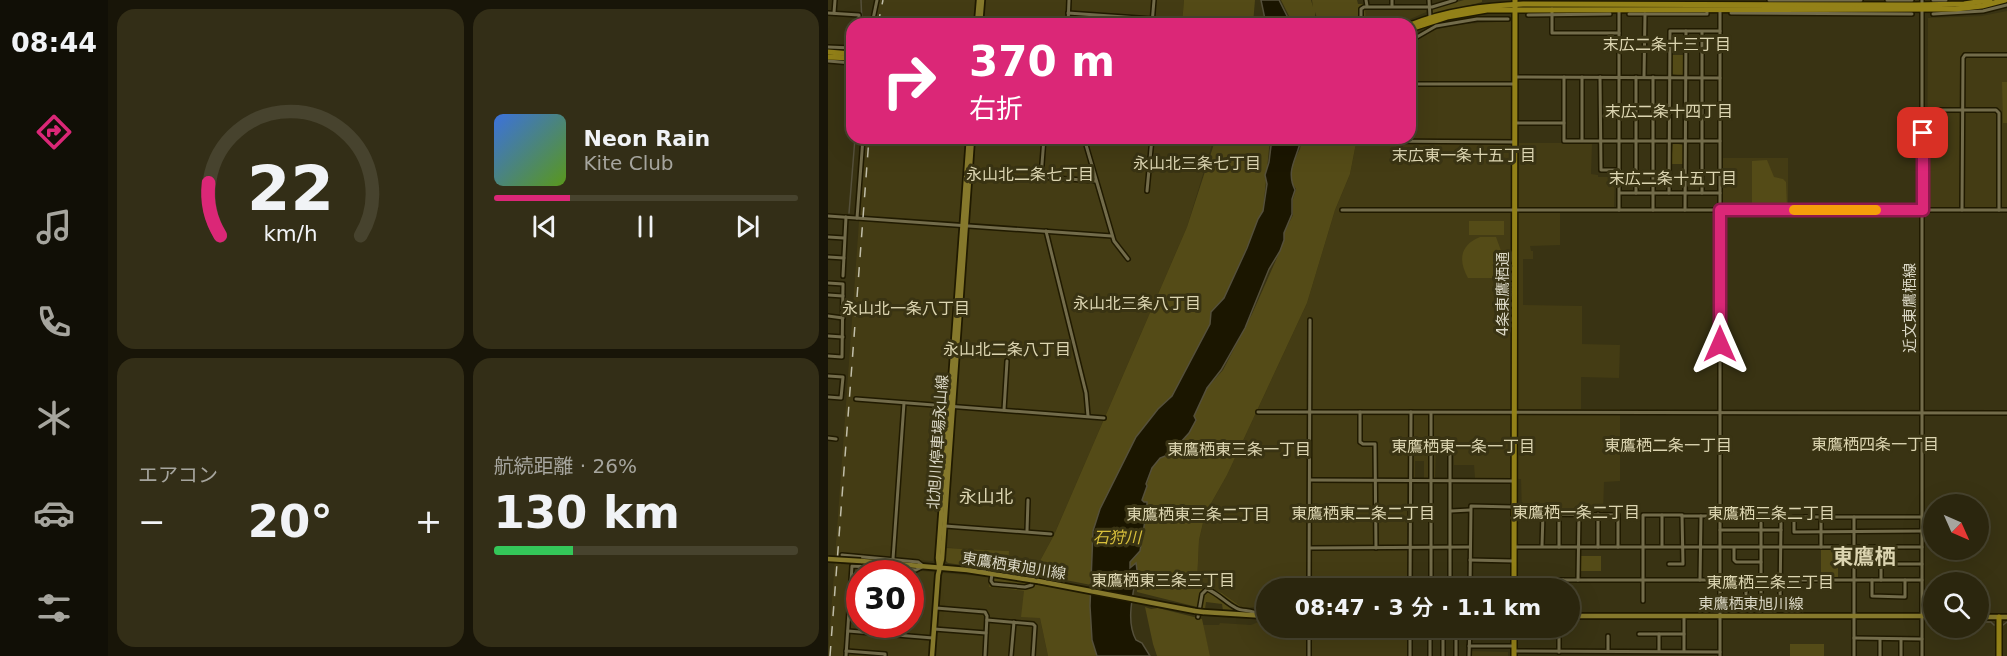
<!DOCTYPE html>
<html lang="ja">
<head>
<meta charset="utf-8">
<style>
  body { margin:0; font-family:"DejaVu Sans","Noto Sans JP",sans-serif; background:#332e17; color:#f1f3f6; height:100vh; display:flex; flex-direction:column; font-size:22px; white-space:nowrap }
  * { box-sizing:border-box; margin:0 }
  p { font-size:20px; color:#a6a59e }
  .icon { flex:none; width:33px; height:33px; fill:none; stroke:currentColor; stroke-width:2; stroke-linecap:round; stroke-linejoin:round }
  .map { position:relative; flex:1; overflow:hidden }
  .details { display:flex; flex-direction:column; gap:9px; padding:9px; background:#181508; width:720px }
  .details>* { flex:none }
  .guide { position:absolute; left:18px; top:18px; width:570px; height:126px; border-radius:18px; box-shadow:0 6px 24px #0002,0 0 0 2px #47432e; background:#db2777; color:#fff; overflow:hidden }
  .needle { width:39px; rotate:135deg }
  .controls { position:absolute; left:1095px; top:494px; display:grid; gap:12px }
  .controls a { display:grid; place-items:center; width:66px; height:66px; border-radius:50%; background:#2b260e; box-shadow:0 6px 24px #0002,0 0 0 2px #47432e; font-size:30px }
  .speed { position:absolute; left:18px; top:560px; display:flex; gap:12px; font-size:30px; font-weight:700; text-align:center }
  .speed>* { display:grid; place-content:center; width:78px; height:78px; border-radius:50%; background:#2b260e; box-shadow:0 6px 24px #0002,0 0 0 2px #47432e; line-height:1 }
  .speed .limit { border:9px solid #d22; background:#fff; color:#111 }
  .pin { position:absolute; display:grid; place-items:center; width:51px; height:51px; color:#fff; margin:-26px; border-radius:12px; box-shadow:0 3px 9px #0006 }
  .me { position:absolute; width:66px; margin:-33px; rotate:0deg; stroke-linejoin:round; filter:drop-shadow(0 0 4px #0008) }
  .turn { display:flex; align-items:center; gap:21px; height:126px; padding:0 24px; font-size:27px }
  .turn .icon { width:78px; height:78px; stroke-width:2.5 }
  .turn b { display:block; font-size:42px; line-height:51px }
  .big { font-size:45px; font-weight:600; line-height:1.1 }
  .details .widget { flex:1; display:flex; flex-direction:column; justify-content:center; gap:9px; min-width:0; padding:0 21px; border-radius:18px; background:#332e17 }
  .details .dial { align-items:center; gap:0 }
  .dial svg { height:156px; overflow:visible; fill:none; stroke:#47432e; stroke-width:7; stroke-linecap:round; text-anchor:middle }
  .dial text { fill:#f1f3f6; stroke:none }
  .song { display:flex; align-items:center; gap:18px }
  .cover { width:72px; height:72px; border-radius:9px; background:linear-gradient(135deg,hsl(220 70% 55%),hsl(90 70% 35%)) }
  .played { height:6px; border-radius:3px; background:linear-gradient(90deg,#db2777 25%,#47432e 25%) }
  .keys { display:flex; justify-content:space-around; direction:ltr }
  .heat { display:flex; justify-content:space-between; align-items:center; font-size:33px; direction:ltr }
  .charge { height:9px; border-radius:4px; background:linear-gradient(90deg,#34c759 26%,#47432e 0) }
  .details .tiles { flex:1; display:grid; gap:9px; grid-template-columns:repeat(2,1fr) }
  .trip { position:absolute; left:428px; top:578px; width:324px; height:60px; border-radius:30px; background:#2b260e; box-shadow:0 6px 24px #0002,0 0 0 2px #47432e; font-weight:600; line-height:60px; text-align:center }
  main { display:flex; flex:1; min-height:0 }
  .dock { display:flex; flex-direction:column; width:108px; justify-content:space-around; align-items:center; background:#110f06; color:#a6a59e }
  .dock .icon { width:42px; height:42px }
  .dock .on { color:#db2777 }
  .dock b { font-size:27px; color:#f1f3f6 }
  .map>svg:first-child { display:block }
  .built { fill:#443c14; fill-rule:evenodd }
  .green { fill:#544b17 }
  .water { fill:#1b1600; stroke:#55503b; stroke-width:1.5 }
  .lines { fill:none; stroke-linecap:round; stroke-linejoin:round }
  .stream { stroke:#55503b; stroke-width:1.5 }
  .minor-casing { stroke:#201a00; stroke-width:6 }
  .major-casing { stroke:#201a00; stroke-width:8 }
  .highway-casing { stroke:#201a00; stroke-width:8 }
  .minor { stroke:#736c4b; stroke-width:3 }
  .major { stroke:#86792c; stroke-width:4.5 }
  .highway { stroke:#938118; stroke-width:5 }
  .rail { stroke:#c2bfaa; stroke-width:1.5; stroke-dasharray:10 10; stroke-linecap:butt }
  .major-bridge-casing { stroke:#201a00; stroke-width:8; stroke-linecap:butt }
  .major-bridge { stroke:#86792c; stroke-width:4.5 }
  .route-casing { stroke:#8e194d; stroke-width:15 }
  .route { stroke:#db2777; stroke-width:10 }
  .slow { stroke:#f59e0b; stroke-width:10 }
  .labels { text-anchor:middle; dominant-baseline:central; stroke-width:6; stroke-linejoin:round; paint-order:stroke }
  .street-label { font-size:15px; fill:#dbd8c6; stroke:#393313 }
  .neighbourhood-label { font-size:16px; fill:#dcd5b1; stroke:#393313 }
  .water-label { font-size:16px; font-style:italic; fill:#d9c03b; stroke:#393313 }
  .quarter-label { font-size:18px; fill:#dcd5b1; stroke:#393313 }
  .district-label { font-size:21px; font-weight:bold; fill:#dcd5b1; stroke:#393313 }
</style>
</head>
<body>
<main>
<nav class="dock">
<b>08:44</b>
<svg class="icon on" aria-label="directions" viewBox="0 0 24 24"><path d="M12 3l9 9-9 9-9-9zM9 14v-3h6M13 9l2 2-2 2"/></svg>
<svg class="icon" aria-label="music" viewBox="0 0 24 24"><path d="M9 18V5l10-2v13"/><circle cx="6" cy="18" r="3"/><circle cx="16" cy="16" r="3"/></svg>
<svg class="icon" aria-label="phone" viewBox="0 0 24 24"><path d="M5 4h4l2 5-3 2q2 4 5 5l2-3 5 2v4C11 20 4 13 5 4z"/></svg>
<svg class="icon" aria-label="climate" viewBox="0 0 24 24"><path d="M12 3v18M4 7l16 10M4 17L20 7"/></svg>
<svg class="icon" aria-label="car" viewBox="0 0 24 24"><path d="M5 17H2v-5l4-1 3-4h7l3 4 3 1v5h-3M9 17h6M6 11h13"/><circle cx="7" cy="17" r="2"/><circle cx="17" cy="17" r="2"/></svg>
<svg class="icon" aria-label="filters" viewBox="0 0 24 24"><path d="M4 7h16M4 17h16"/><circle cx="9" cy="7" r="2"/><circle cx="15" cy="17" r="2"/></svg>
</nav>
<section class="details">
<div class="tiles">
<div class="widget dial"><svg viewBox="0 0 100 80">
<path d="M14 69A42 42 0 1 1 86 69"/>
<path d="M14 69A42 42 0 0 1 8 42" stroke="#db2777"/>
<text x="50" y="56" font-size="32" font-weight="700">22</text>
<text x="50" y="72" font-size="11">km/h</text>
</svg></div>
<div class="widget">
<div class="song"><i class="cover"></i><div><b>Neon Rain</b><p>Kite Club</p></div></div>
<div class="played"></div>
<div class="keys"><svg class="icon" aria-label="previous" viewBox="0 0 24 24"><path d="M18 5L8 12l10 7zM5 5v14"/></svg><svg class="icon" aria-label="pause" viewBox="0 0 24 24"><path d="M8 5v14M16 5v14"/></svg><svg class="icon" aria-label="next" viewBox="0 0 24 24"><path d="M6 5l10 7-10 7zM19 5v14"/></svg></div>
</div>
<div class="widget"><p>エアコン</p>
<div class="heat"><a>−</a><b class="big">20°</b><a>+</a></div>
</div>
<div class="widget"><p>航続距離 · 26%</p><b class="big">130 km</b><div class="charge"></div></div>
</div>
</section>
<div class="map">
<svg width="1179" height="656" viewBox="0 0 1179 656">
  <rect width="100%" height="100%" fill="#393313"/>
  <g class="built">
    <path d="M52 0H356L354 24H46Z"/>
    <path d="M537 9 603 10 571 24H538Z"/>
    <path d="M1179 11V207L1103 208 1099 204 1100 18 1154 16Z"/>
    <path d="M683 21 684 143H764L763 174 770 175V177H787L786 208 732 207V245L702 246 703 251H705V259H695V305L754 306V344L792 345 791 378 753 377V409H792V481L776 482 775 513 694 514 693 479 647 478 646 465H626V448H608L607 478 596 479V461H587V478L579 479V588H438V611H435L429 607 415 608 394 593 369 582 371 540 377 514 399 475 479 303 507 210 522 174 529 138H582V43L601 32 621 25Z"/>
    <path d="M37 138H386L359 227 226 535 207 570 180 568V551L108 547 105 561 13 555V564L162 577V587L196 591 212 618 220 656H0ZM32 573H82V624H32Z"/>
    <rect x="894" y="158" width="66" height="50"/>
    <path d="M433 621H438V627H579L583 656H382L374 625H391L392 623 423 625Z"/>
    <path d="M643 651 680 652V656H642Z"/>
  </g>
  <g class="green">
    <path d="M356 0H427L425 24H354Z"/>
    <path d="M453 0H483L485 7 484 0H529L530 4H537L538 24H509L508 16 489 18 487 12V24H465Z"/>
    <path d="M636 0H654V2L605 15 604 9Z"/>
    <path d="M843 55H856L855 76 843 74Z"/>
    <path d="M1174 82H1179V123H1175Z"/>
    <path d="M386 138H442L435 211 396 298 385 310 382 324 344 396 330 409 265 531 263 585 157 564 148 567 120 563 117 560 118 548 181 551 180 568 207 570 226 535 359 227 385 147Z"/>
    <path d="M474 138H529L522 174 507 210 479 303 399 475 377 514 371 540 369 582 394 593 415 608 408 612 395 611 394 604 378 602 377 609 309 592 308 564 301 568 302 562 312 551 319 503 316 502 314 500 324 468 332 458 342 454 361 433 366 416 379 388 395 370 424 314 452 251 456 240V233L465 215V199L468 189 462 180 465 162 472 149Z"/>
    <path d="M845 143 856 145V164H843Z"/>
    <path d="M939 160 946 177 955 179 958 182 959 207H924V161Z"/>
    <rect x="641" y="221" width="35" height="14"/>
    <path d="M652 237H668L680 270 674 278H640C630 260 632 245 652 237Z"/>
    <path d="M993 549 1025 550V565L1010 566V579H993Z"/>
    <rect x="752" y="556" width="21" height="15"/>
    <path d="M162 577 262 593 264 640 269 656H220L212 618 193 617 196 591 161 587Z"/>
    <path d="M317 607 323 609 330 608 374 619 382 656H329L325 644Z"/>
    <rect x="962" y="644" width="34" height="12"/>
  </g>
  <g class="water">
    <path d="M433 0H451L463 24H438Z"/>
    <path d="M444 138H473C470 158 457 169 467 190L464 199V214L456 233V240L452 251 441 269 417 328 393 370 379 388 366 416 368 420 361 433 342 454 332 458 324 468 318 484 319 486 314 500 316 502H319V508L312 551 302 562V568L308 563 309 570C306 592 297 620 308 640L314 643 322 656H269L264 640 262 606 265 531 272 509 308 437 330 409 344 396 382 324 383 312 396 298 419 248 430 219 435 211 439 184 437 175 441 162Z"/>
  </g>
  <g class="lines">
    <g class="stream">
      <path d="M33 0 34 24"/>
      <path d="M21 213 27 138"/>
      <path d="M1101 622H1106"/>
      <path d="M1150 622H1163L1166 625"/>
      <path d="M1175 625 1179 622"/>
    </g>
    <defs>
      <g id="minor">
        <path d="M538 0 539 6"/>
        <path d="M564 0V6"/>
        <path d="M601 0 602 17"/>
        <path d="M941 0H1033"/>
        <path d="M1059 0H1084"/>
        <path d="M1105 0H1118"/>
        <path d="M724 9V33H791"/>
        <path d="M791 11V210"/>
        <path d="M0 13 31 15V24"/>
        <path d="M6 13 7 0"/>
        <path d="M240 13 325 19"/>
        <path d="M903 13 1084 14"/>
        <path d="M801 14H879V11"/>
        <path d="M1105 14 1155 11 1179 5"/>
        <path d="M700 15 782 14"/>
        <path d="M44 24 49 0"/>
        <path d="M240 24 241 0"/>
        <path d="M324 24 326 0"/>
        <path d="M533 24V9L536 7H604L627 0"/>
        <path d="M874 32V193"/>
        <path d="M582 41 608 26 649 19H680"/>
        <path d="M0 47 24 48"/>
        <path d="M0 61 24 63"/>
        <path d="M687 77 892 78"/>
        <path d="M736 77V141H892"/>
        <path d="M772 77 773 170H791"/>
        <path d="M808 77V193"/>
        <path d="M816 77 817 14"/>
        <path d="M583 84H687"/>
        <path d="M1095 110H1168L1171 113V210"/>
        <path d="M687 123H736"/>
        <path d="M216 138 213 177 268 181"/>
        <path d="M256 138 286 241 300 259"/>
        <path d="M754 140V77"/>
        <path d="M544 141 687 142"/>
        <path d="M319 191 324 138"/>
        <path d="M792 193H892"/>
        <path d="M841 193 842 31H892"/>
        <path d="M514 210H1179"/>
        <path d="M825 210V77"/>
        <path d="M857 210 858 31"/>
        <path d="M1134 210 1135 58 1137 55H1179"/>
        <path d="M0 216 284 236"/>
        <path d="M29 218 35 138"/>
        <path d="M218 231 258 393 260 416"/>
        <path d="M0 237 16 238"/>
        <path d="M0 257 16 258"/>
        <path d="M15 276 18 217"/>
        <path d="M0 283 15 284 14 357 0 356"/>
        <path d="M0 295 15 296"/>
        <path d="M0 316 15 318"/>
        <path d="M0 336 15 337"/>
        <path d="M0 376 15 377 13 398 0 397"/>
        <path d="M28 399 276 418"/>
        <path d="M176 410 179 361"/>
        <path d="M430 412 1179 413"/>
        <path d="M532 412V442L535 444H547L548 548"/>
        <path d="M0 438 8 439"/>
        <path d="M603 449H622V588"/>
        <path d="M482 480 685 481"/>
        <path d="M623 511 642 510"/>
        <path d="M731 514V547"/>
        <path d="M834 515V546"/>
        <path d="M854 516H921"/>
        <path d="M1026 517V656"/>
        <path d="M1094 517H966V532L1094 531"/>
        <path d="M117 526 223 534"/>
        <path d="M892 530H953"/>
        <path d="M199 531 200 500"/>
        <path d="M714 546 715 514 790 515V547"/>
        <path d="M686 547H1094"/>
        <path d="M770 547V514"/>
        <path d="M993 547V517"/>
        <path d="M482 548 642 547"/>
        <path d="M906 548V560L908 562H933"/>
        <path d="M14 555 90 562 95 566"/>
        <path d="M65 559 76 403"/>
        <path d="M642 560 685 561"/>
        <path d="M1053 564H1094"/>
        <path d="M155 572 159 567 186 571H205L206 574 204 585 197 587 165 584 163 581 164 574"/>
        <path d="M686 580H1094"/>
        <path d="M750 580 751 514"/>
        <path d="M872 580 873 516"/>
        <path d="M918 580V601"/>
        <path d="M1044 580V596L1077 597V580"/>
        <path d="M1053 580V547"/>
        <path d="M481 588 482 320"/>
        <path d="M582 588 583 412"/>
        <path d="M603 588V413"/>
        <path d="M642 588 643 506 685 507"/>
        <path d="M735 588V580"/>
        <path d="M22 601 32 602"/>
        <path d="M815 601V515H854L855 564H841"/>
        <path d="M892 601 950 602 952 600 953 523"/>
        <path d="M933 602V523"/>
        <path d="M108 608 157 612 159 616 157 656"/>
        <path d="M370 617 374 594 379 589C391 594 398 603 408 608 415 612 424 609 431 615"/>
        <path d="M159 620 205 624 207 626 205 656"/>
        <path d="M106 629 158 633"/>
        <path d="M20 631 105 638"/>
        <path d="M811 634H856"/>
        <path d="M582 636H641"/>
        <path d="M718 636H731V652"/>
        <path d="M628 637V656"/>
        <path d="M1026 638 1094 639"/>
        <path d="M1052 639V656"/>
        <path d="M1073 639V656"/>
        <path d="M641 646H686"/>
        <path d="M18 651 57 654V656"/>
        <path d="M687 651 892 652"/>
        <path d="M780 651V636"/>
        <path d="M831 651V634"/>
        <path d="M856 651V616"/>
        <path d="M18 656 24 566 88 570 94 567"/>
        <path d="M183 656 186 622"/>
        <path d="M481 656V627"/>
        <path d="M582 656V627"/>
        <path d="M602 656V636"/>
        <path d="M615 656V636"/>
        <path d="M641 656 642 627"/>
        <path d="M892 656V10"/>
        <path d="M1094 656V0"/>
      </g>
      <g id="major">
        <path d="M149 24 151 0"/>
        <path d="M152 24 154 0"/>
        <path d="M33 561 139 570 203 580"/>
        <path d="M111 566 110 558 141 138"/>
        <path d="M210 581 367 611"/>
        <path d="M375 612 438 616"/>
        <path d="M741 616H1106"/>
        <path d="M1150 617H1179"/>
        <path d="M104 656 110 575 114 559 144 138"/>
      </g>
      <g id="highway">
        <path d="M582 25C619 10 656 6 695 4L1088 5 1136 4 1162 0"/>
        <path d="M582 29 619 17 659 10 1128 9 1154 6 1177 0"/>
        <path d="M0 52 24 54"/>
        <path d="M0 57 24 58"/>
        <path d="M686 588 687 0"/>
        <path d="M1171 617V656"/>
        <path d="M686 656V627"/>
      </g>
    </defs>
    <use href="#minor" class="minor-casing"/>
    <use href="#major" class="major-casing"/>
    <use href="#highway" class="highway-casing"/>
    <use href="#minor" class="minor"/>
    <use href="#major" class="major"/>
    <use href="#highway" class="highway"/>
    <g class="rail">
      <path d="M50 24 55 0"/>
      <path d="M2 656 41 138"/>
    </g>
    <defs>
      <g id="major-bridge">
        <path d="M0 559 33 561"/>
        <path d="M203 580 210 581"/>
        <path d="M367 611 375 612"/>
      </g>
    </defs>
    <use href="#major-bridge" class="major-bridge-casing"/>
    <use href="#major-bridge" class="major-bridge"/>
  </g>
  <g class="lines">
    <defs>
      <path id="route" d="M892 344V210H1095V133"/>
    </defs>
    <use href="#route" class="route-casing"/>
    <use href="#route" class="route"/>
    <path class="slow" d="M966 210H1048"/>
  </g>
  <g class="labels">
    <g class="street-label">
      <text transform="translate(675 294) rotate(-90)">4条東鷹栖通</text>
      <text transform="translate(1082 308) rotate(-90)">近文東鷹栖線</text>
      <text transform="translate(110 442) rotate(-86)">北旭川停車場永山線</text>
      <text transform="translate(186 566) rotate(9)">東鷹栖東旭川線</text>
      <text x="923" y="604">東鷹栖東旭川線</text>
    </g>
    <g class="neighbourhood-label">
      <text x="839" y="44">末広二条十三丁目</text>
      <text x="841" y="111">末広二条十四丁目</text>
      <text x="636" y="155">末広東一条十五丁目</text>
      <text x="369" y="163">永山北三条七丁目</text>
      <text x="202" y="174">永山北二条七丁目</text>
      <text x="845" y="178">末広二条十五丁目</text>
      <text x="309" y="303">永山北三条八丁目</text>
      <text x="78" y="308">永山北一条八丁目</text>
      <text x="179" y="349">永山北二条八丁目</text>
      <text x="1047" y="444">東鷹栖四条一丁目</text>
      <text x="840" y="445">東鷹栖二条一丁目</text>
      <text x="635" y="446">東鷹栖東一条一丁目</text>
      <text x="411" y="449">東鷹栖東三条一丁目</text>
      <text x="748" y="512">東鷹栖一条二丁目</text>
      <text x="535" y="513">東鷹栖東二条二丁目</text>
      <text x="943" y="513">東鷹栖三条二丁目</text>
      <text x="370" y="514">東鷹栖東三条二丁目</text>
      <text x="335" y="580">東鷹栖東三条三丁目</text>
      <text x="942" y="582">東鷹栖三条三丁目</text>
    </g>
    <g class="water-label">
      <text x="289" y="537">石狩川</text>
    </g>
    <g class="quarter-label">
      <text x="158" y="496">永山北</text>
    </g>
    <g class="district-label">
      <text x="1036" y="557">東鷹栖</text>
    </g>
  </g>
</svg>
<div class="controls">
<a><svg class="needle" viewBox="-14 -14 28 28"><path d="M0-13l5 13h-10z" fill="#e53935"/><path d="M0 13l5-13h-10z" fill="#a6a59e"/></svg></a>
<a><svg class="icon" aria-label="search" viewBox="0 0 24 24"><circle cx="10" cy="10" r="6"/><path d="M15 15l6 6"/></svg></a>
</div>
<div class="speed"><div class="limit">30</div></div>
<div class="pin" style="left:1095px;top:133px;background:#d93025"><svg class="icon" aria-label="arrive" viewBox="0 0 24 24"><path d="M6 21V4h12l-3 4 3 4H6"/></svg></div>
<svg class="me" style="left:892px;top:344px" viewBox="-20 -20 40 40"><path d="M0-17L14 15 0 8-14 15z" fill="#db2777" stroke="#fff" stroke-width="4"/></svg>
<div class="trip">08:47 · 3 分 · 1.1 km</div>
<div class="guide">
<div class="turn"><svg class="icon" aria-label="right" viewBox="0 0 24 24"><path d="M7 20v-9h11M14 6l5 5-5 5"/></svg><div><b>370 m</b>右折</div></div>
</div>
</div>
</main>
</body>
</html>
